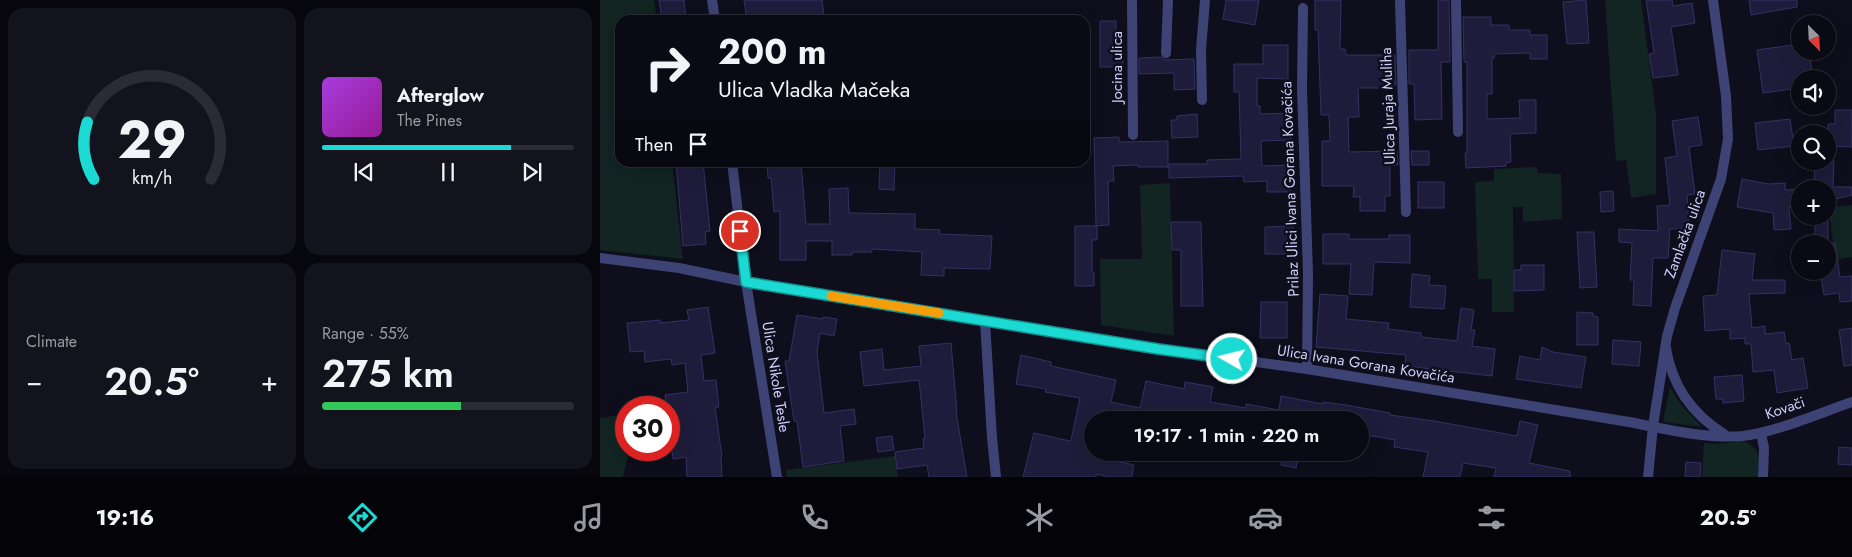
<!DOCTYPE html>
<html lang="en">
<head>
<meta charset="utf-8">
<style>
  body { margin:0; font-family:Jost,sans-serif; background:#13131e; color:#f1f3f6; height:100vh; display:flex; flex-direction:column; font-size:19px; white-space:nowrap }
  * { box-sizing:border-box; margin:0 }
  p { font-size:16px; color:#999aa0 }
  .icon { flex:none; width:28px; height:28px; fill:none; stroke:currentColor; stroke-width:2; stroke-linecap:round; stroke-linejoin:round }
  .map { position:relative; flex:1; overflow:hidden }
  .panel { display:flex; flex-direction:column; gap:8px; padding:8px; background:#06060c; width:600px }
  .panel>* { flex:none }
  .banner { position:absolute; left:15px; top:15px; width:475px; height:152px; border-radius:15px; box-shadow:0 5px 20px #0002,0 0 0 1px #2a2b34; background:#0a0a15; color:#f1f3f6; overflow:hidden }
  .needle { width:32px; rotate:156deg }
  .tools { position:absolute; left:1191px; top:15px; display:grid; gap:10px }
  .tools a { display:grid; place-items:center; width:45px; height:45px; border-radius:50%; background:#0a0a15; box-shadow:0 5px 20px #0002,0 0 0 1px #2a2b34; font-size:25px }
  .speed { position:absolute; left:15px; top:396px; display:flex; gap:10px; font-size:25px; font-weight:700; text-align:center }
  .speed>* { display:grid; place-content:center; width:65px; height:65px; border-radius:50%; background:#0a0a15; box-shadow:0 5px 20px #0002,0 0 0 1px #2a2b34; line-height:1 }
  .speed .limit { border:8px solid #d22; background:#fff; color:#111 }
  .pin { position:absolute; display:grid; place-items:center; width:42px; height:42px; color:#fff; margin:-21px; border:2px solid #fff; border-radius:50%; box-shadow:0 1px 5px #0007 }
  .me { position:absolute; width:55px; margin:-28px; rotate:278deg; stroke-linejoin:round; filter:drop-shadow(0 0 4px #0008) }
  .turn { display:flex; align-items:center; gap:18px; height:105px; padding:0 20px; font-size:22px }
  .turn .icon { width:65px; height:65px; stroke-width:2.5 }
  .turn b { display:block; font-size:35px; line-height:42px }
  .then { display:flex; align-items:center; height:48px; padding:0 20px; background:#0003; gap:10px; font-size:19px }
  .big { font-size:38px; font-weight:600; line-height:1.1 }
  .panel .card { flex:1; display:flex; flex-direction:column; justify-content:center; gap:8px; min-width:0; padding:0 18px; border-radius:15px; background:#13131e }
  .panel .dial { align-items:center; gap:0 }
  .dial svg { height:130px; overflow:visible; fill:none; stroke:#2a2b34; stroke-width:7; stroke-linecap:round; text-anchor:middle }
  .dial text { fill:#f1f3f6; stroke:none }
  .song { display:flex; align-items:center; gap:15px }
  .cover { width:60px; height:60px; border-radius:8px; background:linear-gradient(135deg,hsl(280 70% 55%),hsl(300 70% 35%)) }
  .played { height:5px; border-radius:2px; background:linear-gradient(90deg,#1bd9d3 75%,#2a2b34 75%) }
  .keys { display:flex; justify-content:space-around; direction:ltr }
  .heat { display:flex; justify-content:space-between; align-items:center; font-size:28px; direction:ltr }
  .charge { height:8px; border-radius:4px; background:linear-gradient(90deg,#34c759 55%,#2a2b34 0) }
  .panel .tiles { flex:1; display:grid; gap:8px; grid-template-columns:repeat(2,1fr) }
  .trip { position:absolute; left:484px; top:411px; width:285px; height:50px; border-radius:25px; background:#0a0a15; box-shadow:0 5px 20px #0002,0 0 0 1px #2a2b34; font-weight:600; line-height:50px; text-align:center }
  .tab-bar { display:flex; height:80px; justify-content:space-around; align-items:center; background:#040408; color:#999aa0 }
  .tab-bar .icon { width:35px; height:35px }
  .tab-bar .selected { color:#1bd9d3 }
  .tab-bar b { font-size:22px; color:#f1f3f6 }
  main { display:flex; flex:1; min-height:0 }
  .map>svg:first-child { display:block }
  .green { fill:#122522 }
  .building { fill:#1e1c3a; stroke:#343164 }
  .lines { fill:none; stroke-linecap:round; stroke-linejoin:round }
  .minor { stroke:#3e4375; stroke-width:10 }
  .tertiary { stroke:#3e4375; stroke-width:10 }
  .route-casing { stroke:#128d89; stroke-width:12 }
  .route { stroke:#1bd9d3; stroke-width:9 }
  .slow { stroke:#f59e0b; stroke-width:9 }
  .labels { text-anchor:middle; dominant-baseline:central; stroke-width:5; stroke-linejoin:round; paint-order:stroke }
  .street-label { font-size:15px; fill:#cfcff9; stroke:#0e0e1c }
</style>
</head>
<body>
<main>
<section class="panel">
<div class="tiles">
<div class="card dial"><svg viewBox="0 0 100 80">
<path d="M14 69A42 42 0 1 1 86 69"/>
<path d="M14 69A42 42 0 0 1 10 34" stroke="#1bd9d3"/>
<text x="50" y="56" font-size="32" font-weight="700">29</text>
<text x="50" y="72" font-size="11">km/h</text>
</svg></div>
<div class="card">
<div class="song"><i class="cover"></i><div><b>Afterglow</b><p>The Pines</p></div></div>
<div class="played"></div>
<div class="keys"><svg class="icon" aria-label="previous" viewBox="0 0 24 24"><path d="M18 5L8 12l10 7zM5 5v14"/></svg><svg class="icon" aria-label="pause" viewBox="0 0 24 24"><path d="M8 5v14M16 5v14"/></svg><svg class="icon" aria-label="next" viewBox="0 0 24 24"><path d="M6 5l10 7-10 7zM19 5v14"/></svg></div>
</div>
<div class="card"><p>Climate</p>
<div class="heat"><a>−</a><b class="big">20.5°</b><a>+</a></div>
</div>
<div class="card"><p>Range · 55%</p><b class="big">275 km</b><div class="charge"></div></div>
</div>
</section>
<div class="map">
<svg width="1252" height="477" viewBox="0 0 1252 477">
  <rect width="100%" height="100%" fill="#0e0e1c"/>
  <g class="green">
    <path d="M0 0H54L57 20H20V162L72 163 83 259 0 250Z"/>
    <path d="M1005 0H1041L1056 114V194L1031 198 1026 160 1016 161Z"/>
    <path d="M937 167 938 173 961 174 962 219 923 222V207H913L914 312H892V279H878L875 182 894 181V169Z"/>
    <path d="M570 183 574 336 501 325 500 259H542L540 185Z"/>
    <path d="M1252 205V257L1235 260 1229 208Z"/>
    <path d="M1070 387 1081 405 1102 427 1063 422Z"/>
    <path d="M26 414V450H29L23 477H0V418Z"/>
    <path d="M1142 441C1162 447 1159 459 1158 477H1102L1104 443 1118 444Z"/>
    <path d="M295 456 298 477H187L186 470Z"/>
  </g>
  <g class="building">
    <path d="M59 0H84L86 20H62Z"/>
    <path d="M144 0H222L224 15 188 20H147Z"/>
    <path d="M626 0H659L655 25 623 19Z"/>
    <path d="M715 0H741L740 49H745L746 55H795L796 85H786V88H758L759 117H748L749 152 797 151 798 165H790V196H785V211H760V197H753L754 186H722V141H730L729 115H721L718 30H715Z"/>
    <path d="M838 0H849L850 62H841L842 119 815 120 814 84H809V50H838Z"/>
    <path d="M986 0 989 43 967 44 963 2Z"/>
    <path d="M1046 0H1072L1073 6 1092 3 1095 23 1071 27 1078 75 1053 78 1049 54 1054 53Z"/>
    <path d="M1149 0H1197V7L1151 15Z"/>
    <path d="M863 17H891V25H909V30H930V35H947V59H930V53L894 54V58H892V94H887V119L920 118 919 100H936V133L910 134 911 162 906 163V166L866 168 865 153H867V62H864Z"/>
    <path d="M500 21H516V38H523V67H500Z"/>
    <path d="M1200 44V51H1209L1213 79H1200V88L1163 93 1157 50Z"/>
    <path d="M663 45H688V79L657 78V106H660V114L690 113 691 140 661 141 662 166 690 165 691 192H667V181L644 182 643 176 569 178V164H607V160L641 159 639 92H634V64H663Z"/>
    <path d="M561 57 565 60 594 59 595 89 574 90V73L539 74V58Z"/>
    <path d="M1235 110H1252V147L1228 146V124H1235Z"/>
    <path d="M597 114 598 137 572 138 571 120H577V116Z"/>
    <path d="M1098 117 1102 145 1089 147 1095 194 1087 195 1089 228 1070 229 1068 258H1053L1051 306 1033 305 1034 280H1030L1032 243 1019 242V229L1058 231 1057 206 1070 205 1065 158 1077 156 1072 121Z"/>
    <path d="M1190 119 1194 146 1158 150 1155 123Z"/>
    <path d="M519 137V142L568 141V167H538V165L513 166 514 181H508L509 225 496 226 494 138Z"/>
    <path d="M811 151H829V165H812Z"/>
    <path d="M1215 161H1234L1233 187H1252V195L1228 201V189H1214Z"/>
    <path d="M76 162H103L110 231 105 232 106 244 83 246Z"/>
    <path d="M167 162H201L206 224H230L229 189 248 188 249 213 315 214V229L340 230 339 234 392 236 390 269 344 268V276L321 275 322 252 272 249V252H252V255H232V241H206V260H180V211L174 212 171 178H168Z"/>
    <path d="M280 162H295L294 190 279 189Z"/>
    <path d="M1142 179 1168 184 1185 183V190L1199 189 1200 207H1189L1191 229 1174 230 1173 213 1137 207Z"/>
    <rect x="818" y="182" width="26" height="26"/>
    <path d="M1013 191 1014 211 1001 212 1000 192Z"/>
    <path d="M1215 219H1228V243H1235L1240 277 1252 276V301L1240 302 1239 293 1224 295 1220 271H1228V244H1215Z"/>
    <path d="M571 222H601L603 306H581V250H572Z"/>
    <path d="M475 226H497V240H492V272H494V286H475Z"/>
    <path d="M693 226V254H665V227Z"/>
    <path d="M977 232H994L997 287 980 288Z"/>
    <path d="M723 234H749V239H789V235H810V263L774 262 772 295 749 294 751 264H723Z"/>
    <path d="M1122 250 1155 254 1152 280H1185V293L1149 294 1152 328 1165 326V334L1184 332 1186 344 1189 343 1192 360 1203 358 1208 388 1177 393 1174 370 1153 372 1151 344H1145V338L1130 339V329L1105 331 1103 296 1117 295Z"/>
    <path d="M921 265H944V290L914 291V270H921Z"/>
    <path d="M812 274 830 276 829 285 846 286 844 309 810 307Z"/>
    <path d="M720 294 748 296 746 319 789 323 788 329 821 333V337L857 341 861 308 874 310 871 330H875L872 346 895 349 892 376 805 366 806 355 716 347Z"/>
    <path d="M661 302H687V338H660Z"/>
    <path d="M108 307 115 353 101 355 104 381 116 380 119 407H115L122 456H121L122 477H87L86 457 73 459 71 443H69V408H67L65 395 88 392 85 363 72 365 71 359 45 362 44 351 30 352 27 323 60 320V323L89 320 87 310Z"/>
    <path d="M977 312 993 313V316L998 317V345H977Z"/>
    <path d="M197 315 223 319V317L237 319 234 336 220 333 217 352 224 413 254 409 256 424 240 426 244 461 203 467 197 421H194L185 361H189Z"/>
    <path d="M1252 328V365L1244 366 1239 330Z"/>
    <path d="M1013 340 1041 342 1039 366 1012 364Z"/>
    <path d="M351 343 357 412H356L367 477H329L327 465 297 469 295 452 324 448 323 439 325 438 319 380 264 386 260 352 282 349 284 370 321 366 319 346Z"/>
    <path d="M942 347 953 352 986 357 981 388 916 379 920 356 940 360Z"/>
    <path d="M421 355 451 362V366L516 380 511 402 540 408 546 381 584 389 585 382 613 387 610 402 646 408V404L679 410 681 396 723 404V402L746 405 790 413V415L834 421 917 436 920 421 938 425 929 463 970 471V477H894L896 468 863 463 860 477H823L828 452 794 447 795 440 761 434 763 420H492V452H510L508 459 534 465 532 477H508L496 474V477H423L434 433 470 441 471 440 480 398 445 392 446 389 416 384Z"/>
    <path d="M1142 375 1144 401 1123 403V399H1116L1114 377Z"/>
    <path d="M292 436 294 450 278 452 276 438Z"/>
    <path d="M1239 447 1252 448V465L1238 464Z"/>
    <path d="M684 452H699L696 468 681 465Z"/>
    <path d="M1086 462 1101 463 1100 477H1085Z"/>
  </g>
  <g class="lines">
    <g class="minor">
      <path d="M112 0 115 20"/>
      <path d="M532 0 533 135"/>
      <path d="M800 0 806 212"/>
      <path d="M856 0 858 132"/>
      <path d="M703 8 702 89 708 274 707 369"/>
      <path d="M566 53 568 0"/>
      <path d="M602 100 601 50 605 0"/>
      <path d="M132 162 146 282 177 477"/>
      <path d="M0 258 79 268 146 282 558 349 707 369 1029 422C1065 429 1105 439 1143 436 1176 432 1220 413 1252 402"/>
      <path d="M385 321 392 438 396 477"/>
      <path d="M1066 348C1072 386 1092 414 1124 434"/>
      <path d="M1161 433 1164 448 1163 477"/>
    </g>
    <path class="tertiary" d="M1048 477 1053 426 1067 336 1075 308 1121 179 1128 139 1126 96 1113 0"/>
  </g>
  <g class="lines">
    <defs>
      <path id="route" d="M140 231 146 282 558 349 632 359"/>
    </defs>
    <use href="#route" class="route-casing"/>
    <use href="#route" class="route"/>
    <path class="slow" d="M231 296 339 313"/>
  </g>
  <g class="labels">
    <g class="street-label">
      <text transform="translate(517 67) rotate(-90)">Jocina ulica</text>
      <text transform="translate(788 106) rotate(-92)">Ulica Juraja Muliha</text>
      <text transform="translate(690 189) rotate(-92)">Prilaz Ulici Ivana Gorana Kovačića</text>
      <text transform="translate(1085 234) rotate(-70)">Zamlačka ulica</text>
      <text transform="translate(766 364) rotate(9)">Ulica Ivana Gorana Kovačića</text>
      <text transform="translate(176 377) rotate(81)">Ulica Nikole Tesle</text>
      <text transform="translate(1185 408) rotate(-19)">Kovači</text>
    </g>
  </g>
</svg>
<div class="tools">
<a><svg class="needle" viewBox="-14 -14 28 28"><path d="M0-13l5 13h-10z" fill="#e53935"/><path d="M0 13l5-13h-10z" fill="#999aa0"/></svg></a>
<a><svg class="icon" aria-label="sound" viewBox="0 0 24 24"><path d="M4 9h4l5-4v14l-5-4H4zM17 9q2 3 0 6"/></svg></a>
<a><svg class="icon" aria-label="search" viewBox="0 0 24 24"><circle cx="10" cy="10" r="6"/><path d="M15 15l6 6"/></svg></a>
<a>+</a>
<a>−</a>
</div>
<div class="speed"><div class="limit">30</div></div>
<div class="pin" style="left:140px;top:231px;background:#d93025"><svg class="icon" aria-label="arrive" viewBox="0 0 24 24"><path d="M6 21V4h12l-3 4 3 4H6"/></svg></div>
<svg class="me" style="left:632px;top:359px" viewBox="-20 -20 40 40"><circle r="17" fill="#1bd9d3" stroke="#fff" stroke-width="3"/><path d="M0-11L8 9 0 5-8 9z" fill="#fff"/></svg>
<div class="trip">19:17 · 1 min · 220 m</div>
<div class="banner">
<div class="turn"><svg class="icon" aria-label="right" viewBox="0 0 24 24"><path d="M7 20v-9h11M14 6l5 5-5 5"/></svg><div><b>200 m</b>Ulica Vladka Mačeka</div></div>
<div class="then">Then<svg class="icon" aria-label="arrive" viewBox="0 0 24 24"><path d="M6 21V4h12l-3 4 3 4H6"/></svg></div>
</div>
</div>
</main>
<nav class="tab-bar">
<b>19:16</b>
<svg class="icon selected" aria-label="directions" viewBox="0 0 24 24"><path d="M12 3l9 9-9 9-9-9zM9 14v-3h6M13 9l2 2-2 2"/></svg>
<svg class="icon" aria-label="music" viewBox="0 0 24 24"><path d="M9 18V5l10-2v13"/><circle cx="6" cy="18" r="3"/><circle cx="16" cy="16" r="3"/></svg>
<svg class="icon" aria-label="phone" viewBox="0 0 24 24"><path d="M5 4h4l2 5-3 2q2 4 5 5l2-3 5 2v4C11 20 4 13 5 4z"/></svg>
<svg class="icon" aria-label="climate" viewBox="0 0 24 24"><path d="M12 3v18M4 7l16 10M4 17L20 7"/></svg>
<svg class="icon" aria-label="car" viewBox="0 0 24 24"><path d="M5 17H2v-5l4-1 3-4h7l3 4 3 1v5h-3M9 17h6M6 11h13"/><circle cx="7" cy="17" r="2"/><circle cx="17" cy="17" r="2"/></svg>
<svg class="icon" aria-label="filters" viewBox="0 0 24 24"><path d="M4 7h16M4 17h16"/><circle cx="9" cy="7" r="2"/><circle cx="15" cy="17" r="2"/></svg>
<b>20.5°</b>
</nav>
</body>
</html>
